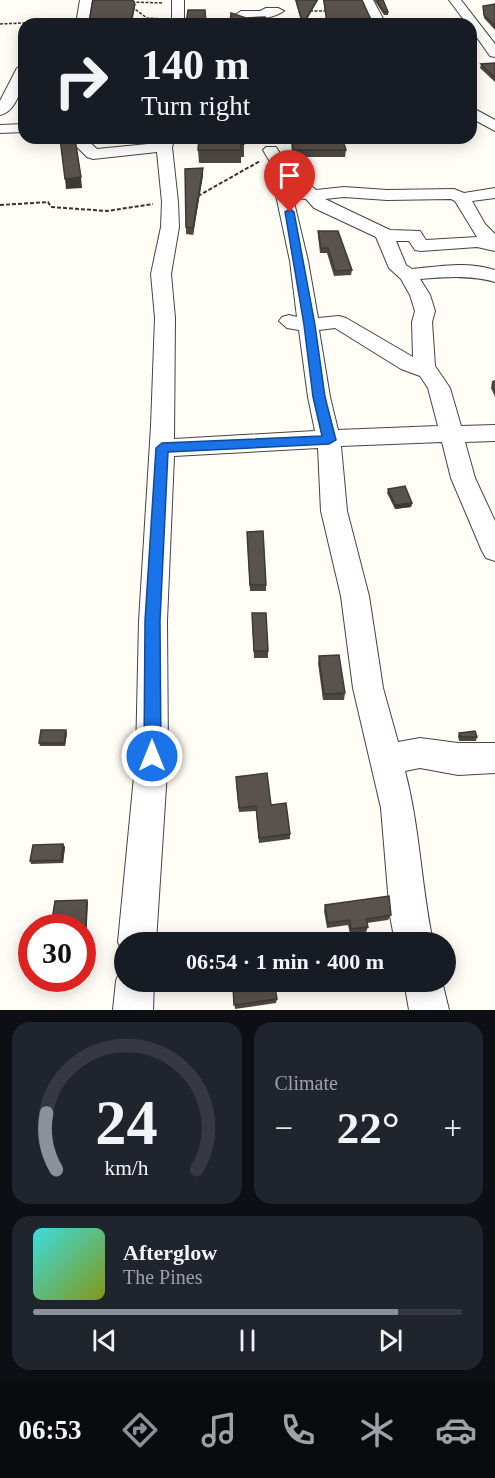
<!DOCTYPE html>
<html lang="en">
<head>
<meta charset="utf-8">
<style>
  body { margin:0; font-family:Georgia,serif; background:#20242c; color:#f1f3f6; height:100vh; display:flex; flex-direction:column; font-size:22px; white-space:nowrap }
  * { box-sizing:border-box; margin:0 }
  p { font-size:20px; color:#9ea1a6 }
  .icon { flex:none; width:33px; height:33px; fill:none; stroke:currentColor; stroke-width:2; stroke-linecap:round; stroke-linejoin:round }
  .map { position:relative; height:1010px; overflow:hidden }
  .drawer { display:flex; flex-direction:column; gap:12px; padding:12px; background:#0d0f14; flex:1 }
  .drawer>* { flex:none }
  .hud { position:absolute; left:18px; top:18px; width:459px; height:126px; border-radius:18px; box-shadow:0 3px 15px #0003; background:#171b24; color:#f1f3f6; overflow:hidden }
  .speed { position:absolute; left:18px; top:914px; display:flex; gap:12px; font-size:30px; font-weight:700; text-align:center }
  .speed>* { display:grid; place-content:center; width:78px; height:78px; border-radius:50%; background:#171b24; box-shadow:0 3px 15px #0003; line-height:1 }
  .speed .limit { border:9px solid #d22; background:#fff; color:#111 }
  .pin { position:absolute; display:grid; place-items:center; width:51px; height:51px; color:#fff; margin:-62px -26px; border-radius:50% 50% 50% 0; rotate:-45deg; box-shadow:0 0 6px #0007 }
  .pin .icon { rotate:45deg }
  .me { position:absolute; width:66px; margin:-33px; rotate:0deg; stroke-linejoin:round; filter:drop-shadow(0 0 4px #0008) }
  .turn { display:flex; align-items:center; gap:21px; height:126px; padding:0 24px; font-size:27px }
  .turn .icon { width:78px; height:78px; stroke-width:2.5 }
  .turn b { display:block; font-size:42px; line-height:51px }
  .big { font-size:45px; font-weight:700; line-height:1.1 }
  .drawer .card { flex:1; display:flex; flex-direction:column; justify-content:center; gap:9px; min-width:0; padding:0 21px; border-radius:18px; background:#20242c }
  .drawer .dial { align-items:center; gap:0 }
  .dial svg { height:156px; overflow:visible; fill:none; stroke:#363941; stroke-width:7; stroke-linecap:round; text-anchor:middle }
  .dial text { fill:#f1f3f6; stroke:none }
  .song { display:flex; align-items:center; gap:18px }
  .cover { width:72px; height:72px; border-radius:9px; background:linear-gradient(135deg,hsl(180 70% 55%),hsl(70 70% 35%)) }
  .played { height:6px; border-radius:3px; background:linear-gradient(90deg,#8c9099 85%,#363941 85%) }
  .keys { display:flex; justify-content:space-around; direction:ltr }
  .heat { display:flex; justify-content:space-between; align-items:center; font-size:33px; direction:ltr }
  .drawer .tiles { flex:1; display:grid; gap:12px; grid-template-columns:1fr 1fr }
  .card:last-child { grid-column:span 2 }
  .trip { position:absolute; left:114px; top:932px; width:342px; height:60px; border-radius:30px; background:#171b24; box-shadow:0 3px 15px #0003; font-weight:700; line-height:60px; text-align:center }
  .dock { display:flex; height:96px; justify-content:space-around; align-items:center; background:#090b0e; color:#9ea1a6 }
  .dock .icon { width:42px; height:42px }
  .dock .active { color:#8c9099 }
  .dock b { font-size:27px; color:#f1f3f6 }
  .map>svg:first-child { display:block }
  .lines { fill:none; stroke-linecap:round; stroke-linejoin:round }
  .minor-casing { stroke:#444; stroke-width:2 }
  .path-far1 { stroke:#333; stroke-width:1.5; stroke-dasharray:3 1.5; stroke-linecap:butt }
  .path { stroke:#333; stroke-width:2; stroke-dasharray:4 2; stroke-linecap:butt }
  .minor { fill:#fff; fill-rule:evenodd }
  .wall { fill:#4d4742 }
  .shaded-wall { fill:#3f3936 }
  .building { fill:#5a524d; stroke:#3f3936; stroke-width:1.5 }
  .route { fill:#1a73e8; stroke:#114b97; stroke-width:1.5 }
</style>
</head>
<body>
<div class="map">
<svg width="495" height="1010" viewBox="0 0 495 1010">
  <rect width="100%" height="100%" fill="#fffdf5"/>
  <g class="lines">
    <defs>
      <g id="minor">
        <path d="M80 0H92L88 24H76Z"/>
        <rect x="172" y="0" width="12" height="24"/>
        <path d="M361 0H373L386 24H374Z"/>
        <path d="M449 0H461L495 44V57L490 56 471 29V24H467Z"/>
        <path d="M266 8H278L284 11C274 18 246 24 235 15L241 11H260Z"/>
        <path d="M24 64C24 80 19 111 0 115V101L17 68Z"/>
        <path d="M471 107 495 120V131L471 118Z"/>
        <path d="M24 124V132L0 133V125Z"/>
        <path d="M68 138H85L97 149 158 143 159 138H175L172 147 178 202 179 227 171 274 175 318 174 439 315 431 308 397 299 330 287 328 279 321 282 317 289 315 297 317 290 261 276 195 280 188H296L276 172 263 150 266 147H276L288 166 316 190 344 187 387 190 454 189 464 193 495 188V198L472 201 485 224 495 234V251L477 247 421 251 415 250 409 241H396L406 265 412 269C440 266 468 261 495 270V282C469 275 447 277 420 279L430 295 435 311 432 322 435 366 450 388 461 426 495 425V441L465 442 475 478 495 521V561L486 558 482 551 451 478 442 442 341 446 347 511 369 596 383 688 398 742 420 738 458 743H495V773L458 775 420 768 405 771C420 828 421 885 433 942H395L390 916 381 808 353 688 341 596 321 511 318 448 174 456 167 621 168 756 156 942H124V955L118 942 136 756 139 621 151 426 155 318 151 274 161 227 162 202 157 152 93 159 87 157ZM344 197 387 200 451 199 455 201 477 237 426 240 420 231 390 230 325 199ZM293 198 306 199 314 208 376 237 389 268 401 279 410 295 415 311 412 322 413 357 346 318 339 316 318 318 308 261ZM335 328 401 369 420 376 428 388 438 426 338 430 330 397 319 330Z"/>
        <path d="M124 966V981H154L153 1010H113L116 981 121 967Z"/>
        <path d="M404 981H442L449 1010H409Z"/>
      </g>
    </defs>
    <use href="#minor" class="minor-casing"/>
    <g class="path-far1">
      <path d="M132 2 163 3"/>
      <path d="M132 7 147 18 163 19"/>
      <path d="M310 11H327"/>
      <path d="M0 24 70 21"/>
    </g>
    <g class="path">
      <path d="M182 142 191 138"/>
      <path d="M198 196 260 161"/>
      <path d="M0 205 48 202 51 207 107 211 153 204"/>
    </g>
    <use href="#minor" class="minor"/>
  </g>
  <g class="wall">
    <path d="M295 0H318L304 24H302Z"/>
    <path d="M323 0H362L372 22V24H327Z"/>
    <path d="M374 0H383L388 12V15H384Z"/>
    <path d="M495 4V30L484 18 483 9V6Z"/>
    <path d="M135 7 132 23H128V24H89V23Z"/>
    <path d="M495 63V82L480 68 481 64Z"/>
    <path d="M244 138V157H241V163H199L198 150Z"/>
    <path d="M291 138H342L346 150 345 157H292Z"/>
    <path d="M203 168V175L193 235 186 234 185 169Z"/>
    <path d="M318 231 352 270 351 275 334 276 327 253H320L318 236Z"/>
    <path d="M495 380V397L491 388 492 381Z"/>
    <path d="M388 489 412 503 411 507 395 509 387 493Z"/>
    <path d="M247 538 266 585V591H250Z"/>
    <path d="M252 621 268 651V658H254Z"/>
    <path d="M319 656 345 693 344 700H323L318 663Z"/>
    <path d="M67 733 65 746H40L39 743Z"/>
    <path d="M459 733 477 737 476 741H459L458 736Z"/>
    <path d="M236 782 271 805 290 834V839L259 843 256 811 239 812Z"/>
    <path d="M63 844 65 847 63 863 31 864 30 861Z"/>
    <path d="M325 905 391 915 388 920 367 923 368 927 366 932 350 934 348 925 327 928 324 911Z"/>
    <path d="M364 981H405V982L403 986 365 991Z"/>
    <path d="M233 985 277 999 276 1003 235 1009Z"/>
  </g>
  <g class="shaded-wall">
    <path d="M317 0H318L304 24H303Z"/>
    <path d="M203 168V175L193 235V228Z"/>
    <path d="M81 177 82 188 66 189 65 179Z"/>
    <path d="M412 503 411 507 395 509V505Z"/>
    <path d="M66 730 67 733 65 746 64 743Z"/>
    <path d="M63 844 65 847 63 863 61 860Z"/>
    <path d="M87 900 88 902 86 943 85 941Z"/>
  </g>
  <g class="building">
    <path d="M93 0H133L135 4 131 20H127V24H97L89 23Z"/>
    <path d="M296 0H317L303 24Z"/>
    <path d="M324 0H362L372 22 327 24Z"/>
    <path d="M377 0H383L388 12H384Z"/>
    <path d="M495 4V26L484 15 483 6Z"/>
    <path d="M188 10H205L206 24H186Z"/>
    <path d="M231 13 246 18 265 17 273 24H230Z"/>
    <path d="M495 63V78L481 64Z"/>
    <path d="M60 138H73L75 139 81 177 65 179Z"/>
    <path d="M199 138H244V144H241V150H198Z"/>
    <path d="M292 138H342L346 150H293Z"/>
    <path d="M203 168 193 228 186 227 185 169Z"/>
    <path d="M318 231H338L352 270 335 271 328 248H321Z"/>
    <path d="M405 486 412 503 395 505 388 489Z"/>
    <path d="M263 531 266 585H250L247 532Z"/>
    <path d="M252 613H266L268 651H254Z"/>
    <path d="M339 655 345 693 324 694 319 656Z"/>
    <path d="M41 730H66L64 743H39Z"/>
    <path d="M475 731 477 737H461L459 733Z"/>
    <path d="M267 773 271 805 286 803 290 834 259 838 256 806 239 808 236 777Z"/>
    <path d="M63 844 61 860 30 861 33 845Z"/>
    <path d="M389 896 391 915 366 919 368 927 351 929 350 920 328 923 325 905Z"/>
    <path d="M87 900 85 941H82V927H51L55 901Z"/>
    <path d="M265 981H274L277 999 234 1005 233 985Z"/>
    <path d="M366 981H405V982L367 987Z"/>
  </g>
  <path class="route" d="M290 209 294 212 315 325 325 397 336 440 329 444 168 452 160 621 161 756 159 762 152 764 146 762 144 756 145 621 156 448 162 443 322 436 313 397 304 325 285 212Z"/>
</svg>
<div class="speed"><div class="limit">30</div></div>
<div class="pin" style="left:290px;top:212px;background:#d93025"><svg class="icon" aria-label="arrive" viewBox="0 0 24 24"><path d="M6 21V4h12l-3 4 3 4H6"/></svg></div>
<svg class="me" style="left:152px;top:756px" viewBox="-20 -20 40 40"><circle r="17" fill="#1a73e8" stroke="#fff" stroke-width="3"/><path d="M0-11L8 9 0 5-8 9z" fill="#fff"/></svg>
<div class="trip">06:54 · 1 min · 400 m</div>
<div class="hud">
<div class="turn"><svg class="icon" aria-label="right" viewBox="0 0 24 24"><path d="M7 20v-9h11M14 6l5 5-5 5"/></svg><div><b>140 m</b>Turn right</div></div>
</div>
</div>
<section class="drawer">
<div class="tiles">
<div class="card dial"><svg viewBox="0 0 100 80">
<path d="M14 69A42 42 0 1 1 86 69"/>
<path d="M14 69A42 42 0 0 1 9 40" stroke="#8c9099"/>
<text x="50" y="56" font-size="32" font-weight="700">24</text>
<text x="50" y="72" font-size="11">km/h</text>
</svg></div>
<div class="card"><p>Climate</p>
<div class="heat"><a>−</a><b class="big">22°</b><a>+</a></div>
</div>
<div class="card">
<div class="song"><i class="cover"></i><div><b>Afterglow</b><p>The Pines</p></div></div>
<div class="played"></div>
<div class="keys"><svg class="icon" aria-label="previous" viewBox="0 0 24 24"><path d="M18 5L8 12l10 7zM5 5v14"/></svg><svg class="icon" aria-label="pause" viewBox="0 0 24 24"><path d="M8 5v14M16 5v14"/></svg><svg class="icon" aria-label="next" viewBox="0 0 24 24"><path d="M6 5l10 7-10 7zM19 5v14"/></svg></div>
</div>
</div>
</section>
<nav class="dock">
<b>06:53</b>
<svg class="icon active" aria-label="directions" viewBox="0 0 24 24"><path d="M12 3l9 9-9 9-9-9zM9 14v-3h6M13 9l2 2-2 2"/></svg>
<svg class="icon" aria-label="music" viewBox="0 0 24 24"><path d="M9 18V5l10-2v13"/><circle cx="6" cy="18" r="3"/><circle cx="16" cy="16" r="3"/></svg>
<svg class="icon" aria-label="phone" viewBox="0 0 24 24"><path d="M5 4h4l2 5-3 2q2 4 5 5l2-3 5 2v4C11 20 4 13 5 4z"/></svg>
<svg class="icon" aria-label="climate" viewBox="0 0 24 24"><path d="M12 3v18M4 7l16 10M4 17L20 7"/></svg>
<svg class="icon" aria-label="car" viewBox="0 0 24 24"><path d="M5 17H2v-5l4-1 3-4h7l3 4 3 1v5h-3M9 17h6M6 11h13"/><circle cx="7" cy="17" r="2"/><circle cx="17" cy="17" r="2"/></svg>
</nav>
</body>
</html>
